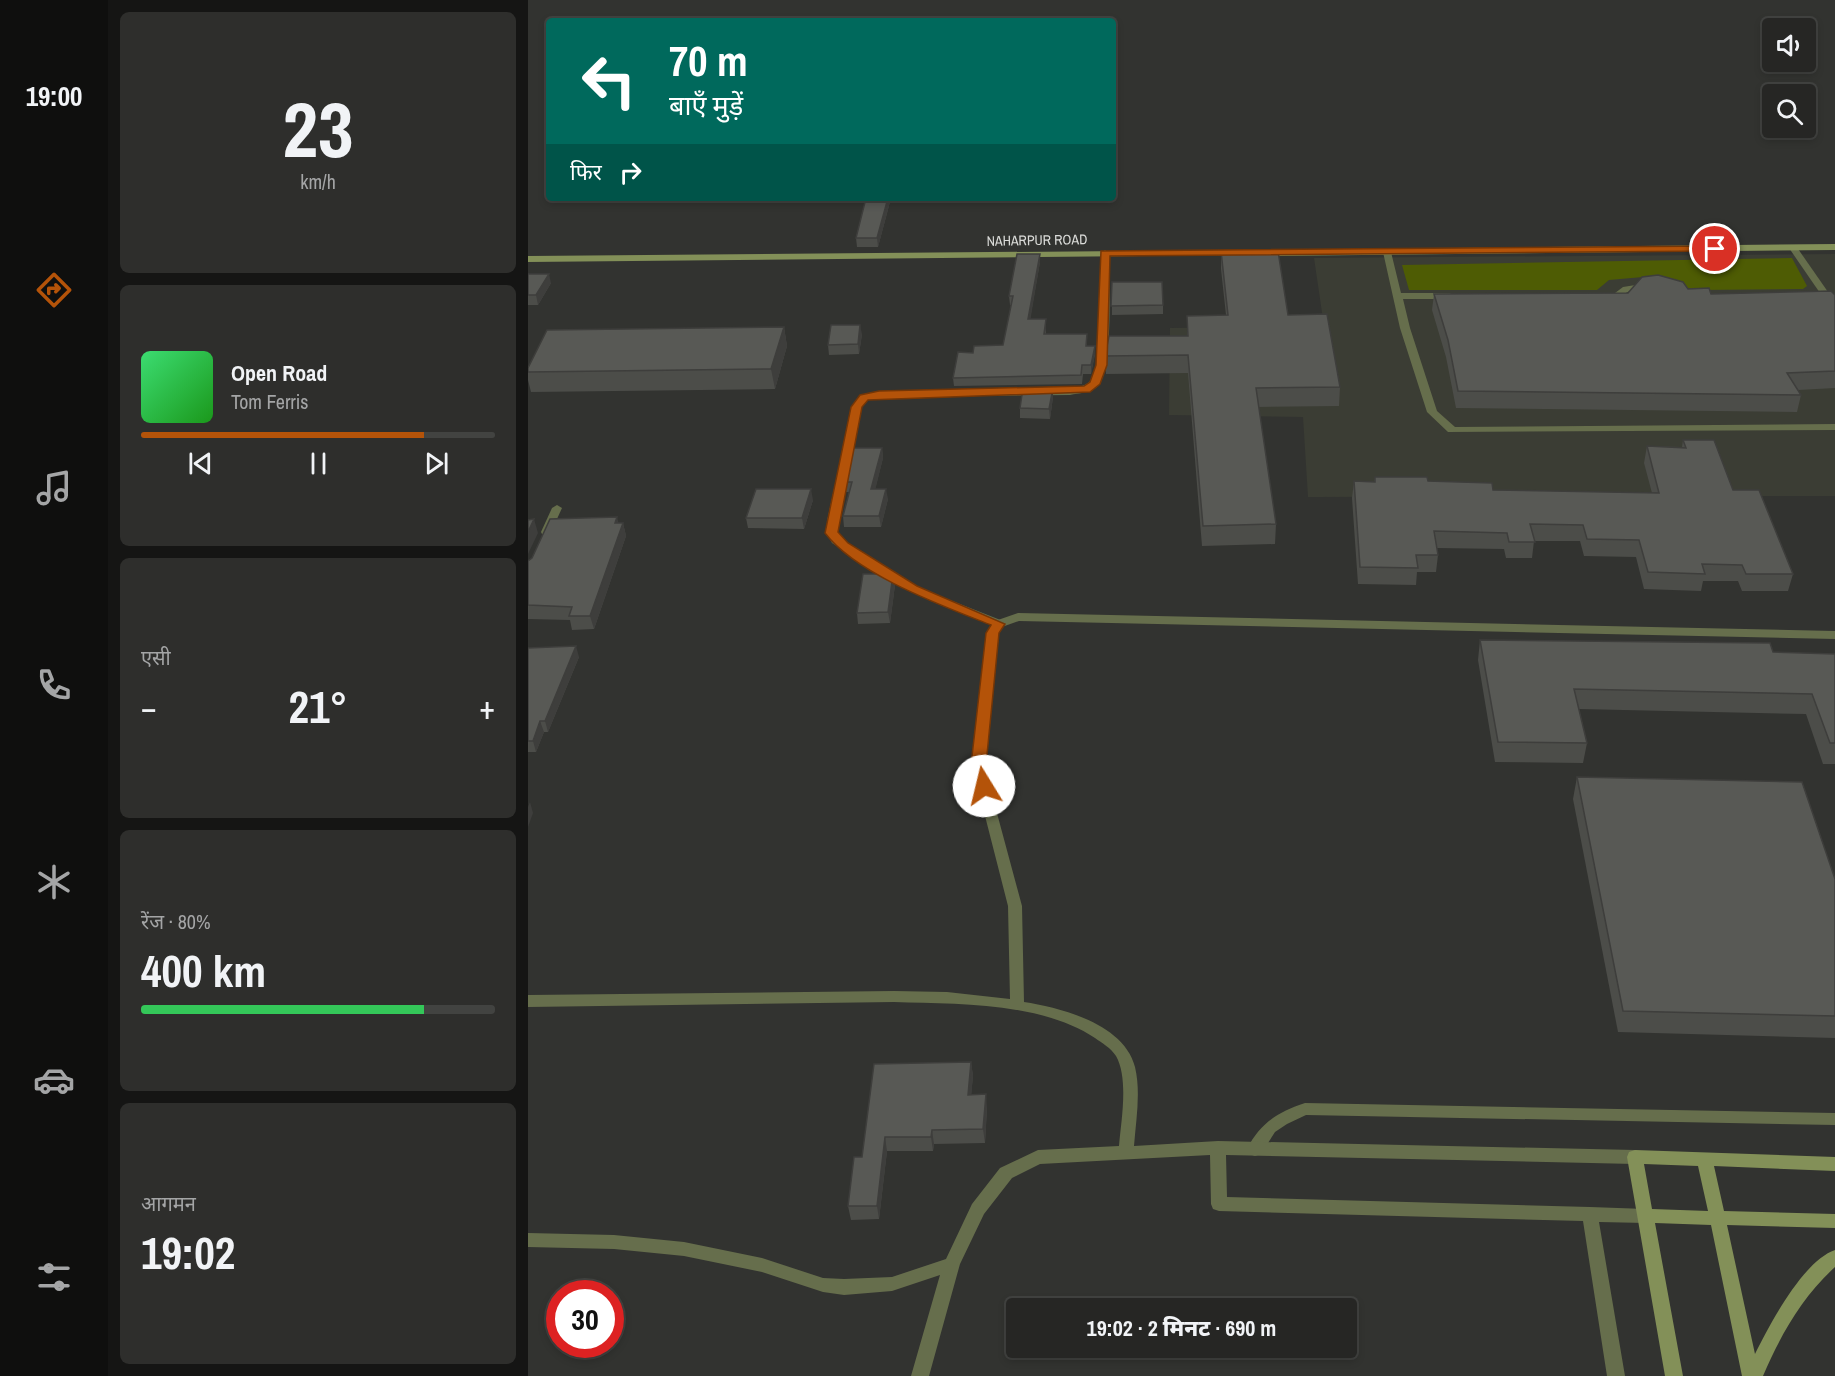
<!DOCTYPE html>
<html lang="hi">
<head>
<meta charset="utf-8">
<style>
  body { margin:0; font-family:"Archivo Narrow","Noto Sans Devanagari",sans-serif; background:#2e2e2c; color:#f1f3f6; height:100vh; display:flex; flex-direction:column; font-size:22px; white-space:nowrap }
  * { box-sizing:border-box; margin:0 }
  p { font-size:20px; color:#a4a5a6 }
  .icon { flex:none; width:33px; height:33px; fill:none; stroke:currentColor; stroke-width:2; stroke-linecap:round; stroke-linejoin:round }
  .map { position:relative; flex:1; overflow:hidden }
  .side { display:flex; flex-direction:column; gap:12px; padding:12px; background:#151514; width:420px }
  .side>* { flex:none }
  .guide { position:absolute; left:18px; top:18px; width:570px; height:183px; border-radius:6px; box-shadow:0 3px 9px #0003,0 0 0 2px #424341; background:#00695c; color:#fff; overflow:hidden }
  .tools { position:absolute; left:1234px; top:18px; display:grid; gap:12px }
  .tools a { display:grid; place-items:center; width:54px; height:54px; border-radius:6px; background:#262624; box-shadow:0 3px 9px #0003,0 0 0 2px #424341; font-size:30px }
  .speed { position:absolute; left:18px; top:1280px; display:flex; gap:12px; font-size:30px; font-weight:700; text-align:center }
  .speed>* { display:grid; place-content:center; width:78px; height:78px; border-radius:50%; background:#262624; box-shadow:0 3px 9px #0003,0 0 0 2px #424341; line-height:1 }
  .speed .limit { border:9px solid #d22; background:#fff; color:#111 }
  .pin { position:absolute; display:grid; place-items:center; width:51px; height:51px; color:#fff; margin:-26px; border:3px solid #fff; border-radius:50%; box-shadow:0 2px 6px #0007 }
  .me { position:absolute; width:66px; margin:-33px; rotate:351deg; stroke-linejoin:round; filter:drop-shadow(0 0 4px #0008) }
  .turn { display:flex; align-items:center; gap:21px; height:126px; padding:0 24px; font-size:27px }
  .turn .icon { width:78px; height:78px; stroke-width:2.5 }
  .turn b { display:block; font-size:42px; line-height:51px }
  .then { display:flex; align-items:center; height:57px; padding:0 24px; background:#0003; gap:12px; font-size:22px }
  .big { font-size:45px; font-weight:800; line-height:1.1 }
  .side .tile { flex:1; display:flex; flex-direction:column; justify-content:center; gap:9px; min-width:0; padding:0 21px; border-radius:9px; background:#2e2e2c }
  .side .dial { align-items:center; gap:0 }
  .dial b { font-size:78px; line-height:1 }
  .song { display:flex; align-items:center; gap:18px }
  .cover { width:72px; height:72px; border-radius:9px; background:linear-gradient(135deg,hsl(140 70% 55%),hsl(120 70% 35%)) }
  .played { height:6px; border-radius:3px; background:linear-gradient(90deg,#b45309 80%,#424341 80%) }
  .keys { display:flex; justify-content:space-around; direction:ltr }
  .heat { display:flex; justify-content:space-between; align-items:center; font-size:33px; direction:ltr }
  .charge { height:9px; border-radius:4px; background:linear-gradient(90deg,#34c759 80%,#424341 0) }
  .trip { position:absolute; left:478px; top:1298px; width:351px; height:60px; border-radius:6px; background:#262624; box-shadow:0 3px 9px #0003,0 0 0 2px #424341; font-weight:800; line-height:60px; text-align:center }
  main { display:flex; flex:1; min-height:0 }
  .tab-bar { display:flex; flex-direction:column; width:108px; justify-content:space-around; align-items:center; background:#0f0f0e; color:#a4a5a6 }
  .tab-bar .icon { width:42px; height:42px }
  .tab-bar .active { color:#b45309 }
  .tab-bar b { font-size:27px; color:#f1f3f6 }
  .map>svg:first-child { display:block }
  .built { fill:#3b3d34 }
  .green { fill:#4e5c04 }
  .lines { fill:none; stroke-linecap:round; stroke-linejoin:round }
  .lane { fill:#666e4c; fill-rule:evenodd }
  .street { fill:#666e4c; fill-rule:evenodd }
  .secondary { fill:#839058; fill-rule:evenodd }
  .wall { fill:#4c4d49 }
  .shaded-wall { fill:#3e3e3c }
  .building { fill:#585955; stroke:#3e3e3c; stroke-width:1.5 }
  .route { fill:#b45309; stroke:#753606; stroke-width:1.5 }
  .labels { text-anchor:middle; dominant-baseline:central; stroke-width:6; stroke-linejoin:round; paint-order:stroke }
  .far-street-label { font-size:14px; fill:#dadbd8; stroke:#323330 }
</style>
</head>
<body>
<main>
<nav class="tab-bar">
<b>19:00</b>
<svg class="icon active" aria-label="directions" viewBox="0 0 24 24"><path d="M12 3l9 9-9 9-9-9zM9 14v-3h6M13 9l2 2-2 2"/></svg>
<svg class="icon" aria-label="music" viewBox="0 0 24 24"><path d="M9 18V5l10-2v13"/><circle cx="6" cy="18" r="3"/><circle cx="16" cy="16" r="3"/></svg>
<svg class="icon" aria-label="phone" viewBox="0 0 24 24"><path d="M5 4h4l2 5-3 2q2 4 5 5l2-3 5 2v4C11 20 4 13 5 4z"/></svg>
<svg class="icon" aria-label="climate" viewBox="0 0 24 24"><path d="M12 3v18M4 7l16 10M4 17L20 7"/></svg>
<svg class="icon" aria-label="car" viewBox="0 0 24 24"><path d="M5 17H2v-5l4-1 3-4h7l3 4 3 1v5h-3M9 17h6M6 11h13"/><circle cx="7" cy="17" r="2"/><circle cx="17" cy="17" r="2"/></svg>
<svg class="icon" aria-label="filters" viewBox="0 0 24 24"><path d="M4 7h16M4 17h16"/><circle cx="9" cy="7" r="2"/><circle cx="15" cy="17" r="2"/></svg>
</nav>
<section class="side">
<div class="tile dial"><b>23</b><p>km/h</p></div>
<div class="tile">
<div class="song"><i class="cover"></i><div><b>Open Road</b><p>Tom Ferris</p></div></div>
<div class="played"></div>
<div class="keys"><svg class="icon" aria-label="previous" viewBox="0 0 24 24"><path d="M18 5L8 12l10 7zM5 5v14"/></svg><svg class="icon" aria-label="pause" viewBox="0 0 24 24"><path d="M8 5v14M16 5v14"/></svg><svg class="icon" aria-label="next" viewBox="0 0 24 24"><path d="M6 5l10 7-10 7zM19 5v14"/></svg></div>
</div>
<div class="tile"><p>एसी</p>
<div class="heat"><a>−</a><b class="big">21°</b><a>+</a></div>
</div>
<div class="tile"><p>रेंज · 80%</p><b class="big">400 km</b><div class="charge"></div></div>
<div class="tile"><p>आगमन</p><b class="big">19:02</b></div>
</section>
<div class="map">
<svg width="1307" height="1376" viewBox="0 0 1307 1376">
  <rect width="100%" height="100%" fill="#323330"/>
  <path class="built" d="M1307 254V496L780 497 775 417 641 415 642 328 796 326 786 258Z"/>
  <path class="green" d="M1264 258 1279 286 1275 289 1168 290 1115 277 1081 280 1069 290H881L874 265Z"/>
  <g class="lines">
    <g class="lane">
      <path d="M1262 246H1268L1307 302V312L1303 309 1261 248Z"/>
      <path d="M859 249 863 252 873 293H922L926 296 922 299H875L882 328 909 411 927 427 1307 424V430L920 432 899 412 872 328 855 252Z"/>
      <path d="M1120 283 1123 284V288C1116 289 1108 289 1102 291 1091 295 1087 304 1074 296L1078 293H1087L1095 287Z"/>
      <path d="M490 613 1307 631V639L491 621 471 628 465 624 467 621Z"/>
      <path d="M777 1103 1307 1113V1125L778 1115 759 1124 747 1132 733 1154 727 1156 721 1154 719 1149C732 1123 750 1112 777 1103Z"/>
    </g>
    <g class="street">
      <path d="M577 250 581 253C581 278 586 372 569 387 562 393 551 393 542 395L369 397 339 400 334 407 309 521V533L312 539 389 587 475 621 477 624 470 633 456 765 494 906 496 1002C534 1008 596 1024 607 1067 613 1092 608 1120 606 1146L690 1141 1107 1150 1113 1152 1115 1157 1113 1162 1107 1164 698 1155 699 1197 1062 1207 1118 1209 1124 1211 1126 1216 1124 1221 1118 1223 1071 1222 1097 1376H1079L1055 1221 691 1211 685 1209 683 1204 682 1155 512 1164 484 1178 456 1214 432 1264 401 1376H383L412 1275 364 1291 316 1295 295 1292 234 1272 156 1256 86 1249 0 1247V1233L86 1235 156 1242 234 1258 295 1278 316 1279 364 1277 418 1259 444 1204 472 1168 510 1150 591 1146C593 1121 601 1079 588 1056 583 1048 574 1043 567 1038 513 1002 429 1004 366 1002L0 1007V995L366 991 419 992 482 999 480 906 444 765 458 633 464 625 381 591 304 543 299 533V521L324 407 333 395 369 391 542 389C565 385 565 380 569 359L573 253Z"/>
      <path d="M29 505 34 508 23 532 18 535 14 534 13 532 24 508Z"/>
    </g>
    <g class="secondary">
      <path d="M1307 244V250L736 256 732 253 736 250Z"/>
      <path d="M710 250 714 253 713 255 0 262V256Z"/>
      <path d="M1107 1150 1307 1157V1171L1186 1166 1196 1211 1307 1214V1228L1199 1225 1227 1354C1242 1324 1275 1261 1307 1250V1267C1274 1297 1252 1336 1235 1376H1214L1183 1225 1127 1223 1155 1376H1137L1099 1157 1101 1152ZM1116 1164 1170 1166 1180 1211 1124 1209Z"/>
    </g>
  </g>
  <g class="wall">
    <path d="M338 198H363L350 247H329L328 238Z"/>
    <path d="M693 251 760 315 812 387 811 406 730 407 748 524 747 544 674 546 660 373 578 374 577 356 659 336V316L698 315 693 269Z"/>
    <path d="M512 262 502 319H518V334H559V346H567V354L563 374H555L554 384 426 386 425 378 445 353 475 345 483 305H482L481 296Z"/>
    <path d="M0 274 23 283 10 305H0Z"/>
    <path d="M584 282 635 305V314L584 315Z"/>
    <path d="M1160 289 1183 294 1307 295V388L1270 390 1273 395 1269 412 928 408 918 357 904 310 906 294 1100 293Z"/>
    <path d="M256 327 259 346 247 389 3 392 0 380V368Z"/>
    <path d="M334 334 331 354 301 355 300 345Z"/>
    <path d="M525 397 522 419 492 418V408Z"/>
    <path d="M1155 440 1205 490 1265 574 1260 591H1214L1210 581H1175L1173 591 1116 589 1108 557 1056 556 1052 541H1006L1004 558H978L976 549 909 548 910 555 908 572H889L888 585 830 584 824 498 826 481 846 482 847 477 900 481 965 490 1124 493 1116 463 1119 446 1154 447Z"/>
    <path d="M354 448 355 458 347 489 360 499 353 527H316L315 516 321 492H318L316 482Z"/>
    <path d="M285 500 276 529 220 528 218 518Z"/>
    <path d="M91 523H95L98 536 66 629 44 630 42 620 0 619V561Z"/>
    <path d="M365 574 367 585 362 623 330 624 329 613Z"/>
    <path d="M952 640 1245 652 1307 654V764H1295L1278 714 1051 709 1059 743 1055 763 967 762 950 660Z"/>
    <path d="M0 648 51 657 20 732H16L8 752H0Z"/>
    <path d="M1049 777 1307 879V1038L1090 1032 1045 799Z"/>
    <path d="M443 1062 445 1076 443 1095 459 1108 457 1143 406 1144 405 1151H359L351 1219 323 1220 320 1206 334 1157Z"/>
  </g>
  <g class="shaded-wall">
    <path d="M360 198H363L350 247 349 238Z"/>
    <path d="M512 254V262L501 328 500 319Z"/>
    <path d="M21 274 23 283 10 305 8 295Z"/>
    <path d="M518 319V328L516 342V334Z"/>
    <path d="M332 325 334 334 331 354 330 344Z"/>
    <path d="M256 327 259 346 247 389 243 369Z"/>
    <path d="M567 346V354L563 374V365Z"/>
    <path d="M525 388V397L522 419 521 409Z"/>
    <path d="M354 448 355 458 345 499 343 489Z"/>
    <path d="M283 489 285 500 276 529 274 518Z"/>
    <path d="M358 489 360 499 353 527 351 516Z"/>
    <path d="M89 517 92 529 95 523 98 536 66 629 62 616Z"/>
    <path d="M6 519 10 533 0 554V532Z"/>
    <path d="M365 574 367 585 362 623 360 612Z"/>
    <path d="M48 646 51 657 20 732 17 721Z"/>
    <path d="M12 721 16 732 8 752 5 741Z"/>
    <path d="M2 802 5 813 0 827V807Z"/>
    <path d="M443 1062 445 1076 442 1109 440 1095Z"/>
    <path d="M458 1094 459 1108 457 1143 455 1129Z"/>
    <path d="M404 1130 406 1144 405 1151 403 1137Z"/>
    <path d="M357 1137 359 1151 351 1219 349 1206Z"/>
  </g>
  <g class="building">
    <path d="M338 198H360L349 238H328Z"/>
    <path d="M693 251H750L760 315 799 314 812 387 728 388 748 524 675 526 660 355 577 356 581 336H660L659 316 700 315Z"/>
    <path d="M489 254H512L500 319H518L516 334H559L558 346H567L563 365H554L553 375 425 378 430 352 445 353 446 346 475 345 485 296H481Z"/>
    <path d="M0 274H21L8 295H0Z"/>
    <path d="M1130 275 1155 282 1160 289 1181 288 1183 294 1303 291 1307 295V371L1259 373 1273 395 930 391 920 340 906 294 1100 293 1114 277Z"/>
    <path d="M584 282H634L635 305 583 306Z"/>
    <path d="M303 325H332L330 344 300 345Z"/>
    <path d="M256 327 243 369 0 372V368L19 330Z"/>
    <path d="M495 388H525L521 409 492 408Z"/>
    <path d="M1155 440H1186L1205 490H1231L1265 574H1218L1214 565 1174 564 1177 574 1120 572 1111 540 1059 539 1055 525 1002 524 1007 542H981L979 533 906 531 910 555H888L890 568 832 567 826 481 847 482V477H899L900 481 964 483 965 490 1131 493 1119 446 1158 448Z"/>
    <path d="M324 448H354L343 489H358L351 516H315L324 482H316Z"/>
    <path d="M228 489H283L274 518H218Z"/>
    <path d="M89 517 87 523H95L62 616H41L44 607 0 605V561L4 558 22 519Z"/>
    <path d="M6 519 0 532V520Z"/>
    <path d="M335 574H365L360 612 329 613Z"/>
    <path d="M952 640 1242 643 1245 652 1307 654V743H1302L1284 694 1046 689 1059 743 970 742Z"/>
    <path d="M48 646 17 721H12L5 741H0V648Z"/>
    <path d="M1049 777 1274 782 1307 879V1016L1095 1011Z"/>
    <path d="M443 1062 440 1095 458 1094 455 1129 404 1130 403 1137H357L349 1206H320L326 1157H334L346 1064Z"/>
  </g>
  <path class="route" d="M1187 246 1192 249 1191 251 582 256 579 365 572 384 562 392 340 400 334 407 310 532 320 543 389 586 477 624 471 633 458 765 463 786 461 790H451L443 765 458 633 463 625C415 606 329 575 297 533L323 407 332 395 351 391 556 386 562 382 568 365 573 251Z"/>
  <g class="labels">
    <g class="far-street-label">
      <text transform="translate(509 240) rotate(-1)">NAHARPUR ROAD</text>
    </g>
  </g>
</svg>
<div class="tools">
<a><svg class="icon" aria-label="sound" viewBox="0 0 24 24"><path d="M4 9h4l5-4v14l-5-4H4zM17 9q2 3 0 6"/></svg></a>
<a><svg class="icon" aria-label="search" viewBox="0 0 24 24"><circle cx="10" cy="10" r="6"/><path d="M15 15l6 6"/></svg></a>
</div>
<div class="speed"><div class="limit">30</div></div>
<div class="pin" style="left:1187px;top:249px;background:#d93025"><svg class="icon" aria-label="arrive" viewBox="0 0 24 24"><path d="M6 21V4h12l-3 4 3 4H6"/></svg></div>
<svg class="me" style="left:456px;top:786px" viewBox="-20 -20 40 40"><circle r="19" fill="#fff"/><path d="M0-13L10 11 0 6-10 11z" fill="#b45309"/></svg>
<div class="trip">19:02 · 2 मिनट · 690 m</div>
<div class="guide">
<div class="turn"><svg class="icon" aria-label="left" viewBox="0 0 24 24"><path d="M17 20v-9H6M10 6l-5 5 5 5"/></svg><div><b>70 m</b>बाएँ मुड़ें</div></div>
<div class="then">फिर<svg class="icon" aria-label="right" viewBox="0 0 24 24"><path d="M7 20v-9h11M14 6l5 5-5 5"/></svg></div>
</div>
</div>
</main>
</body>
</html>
